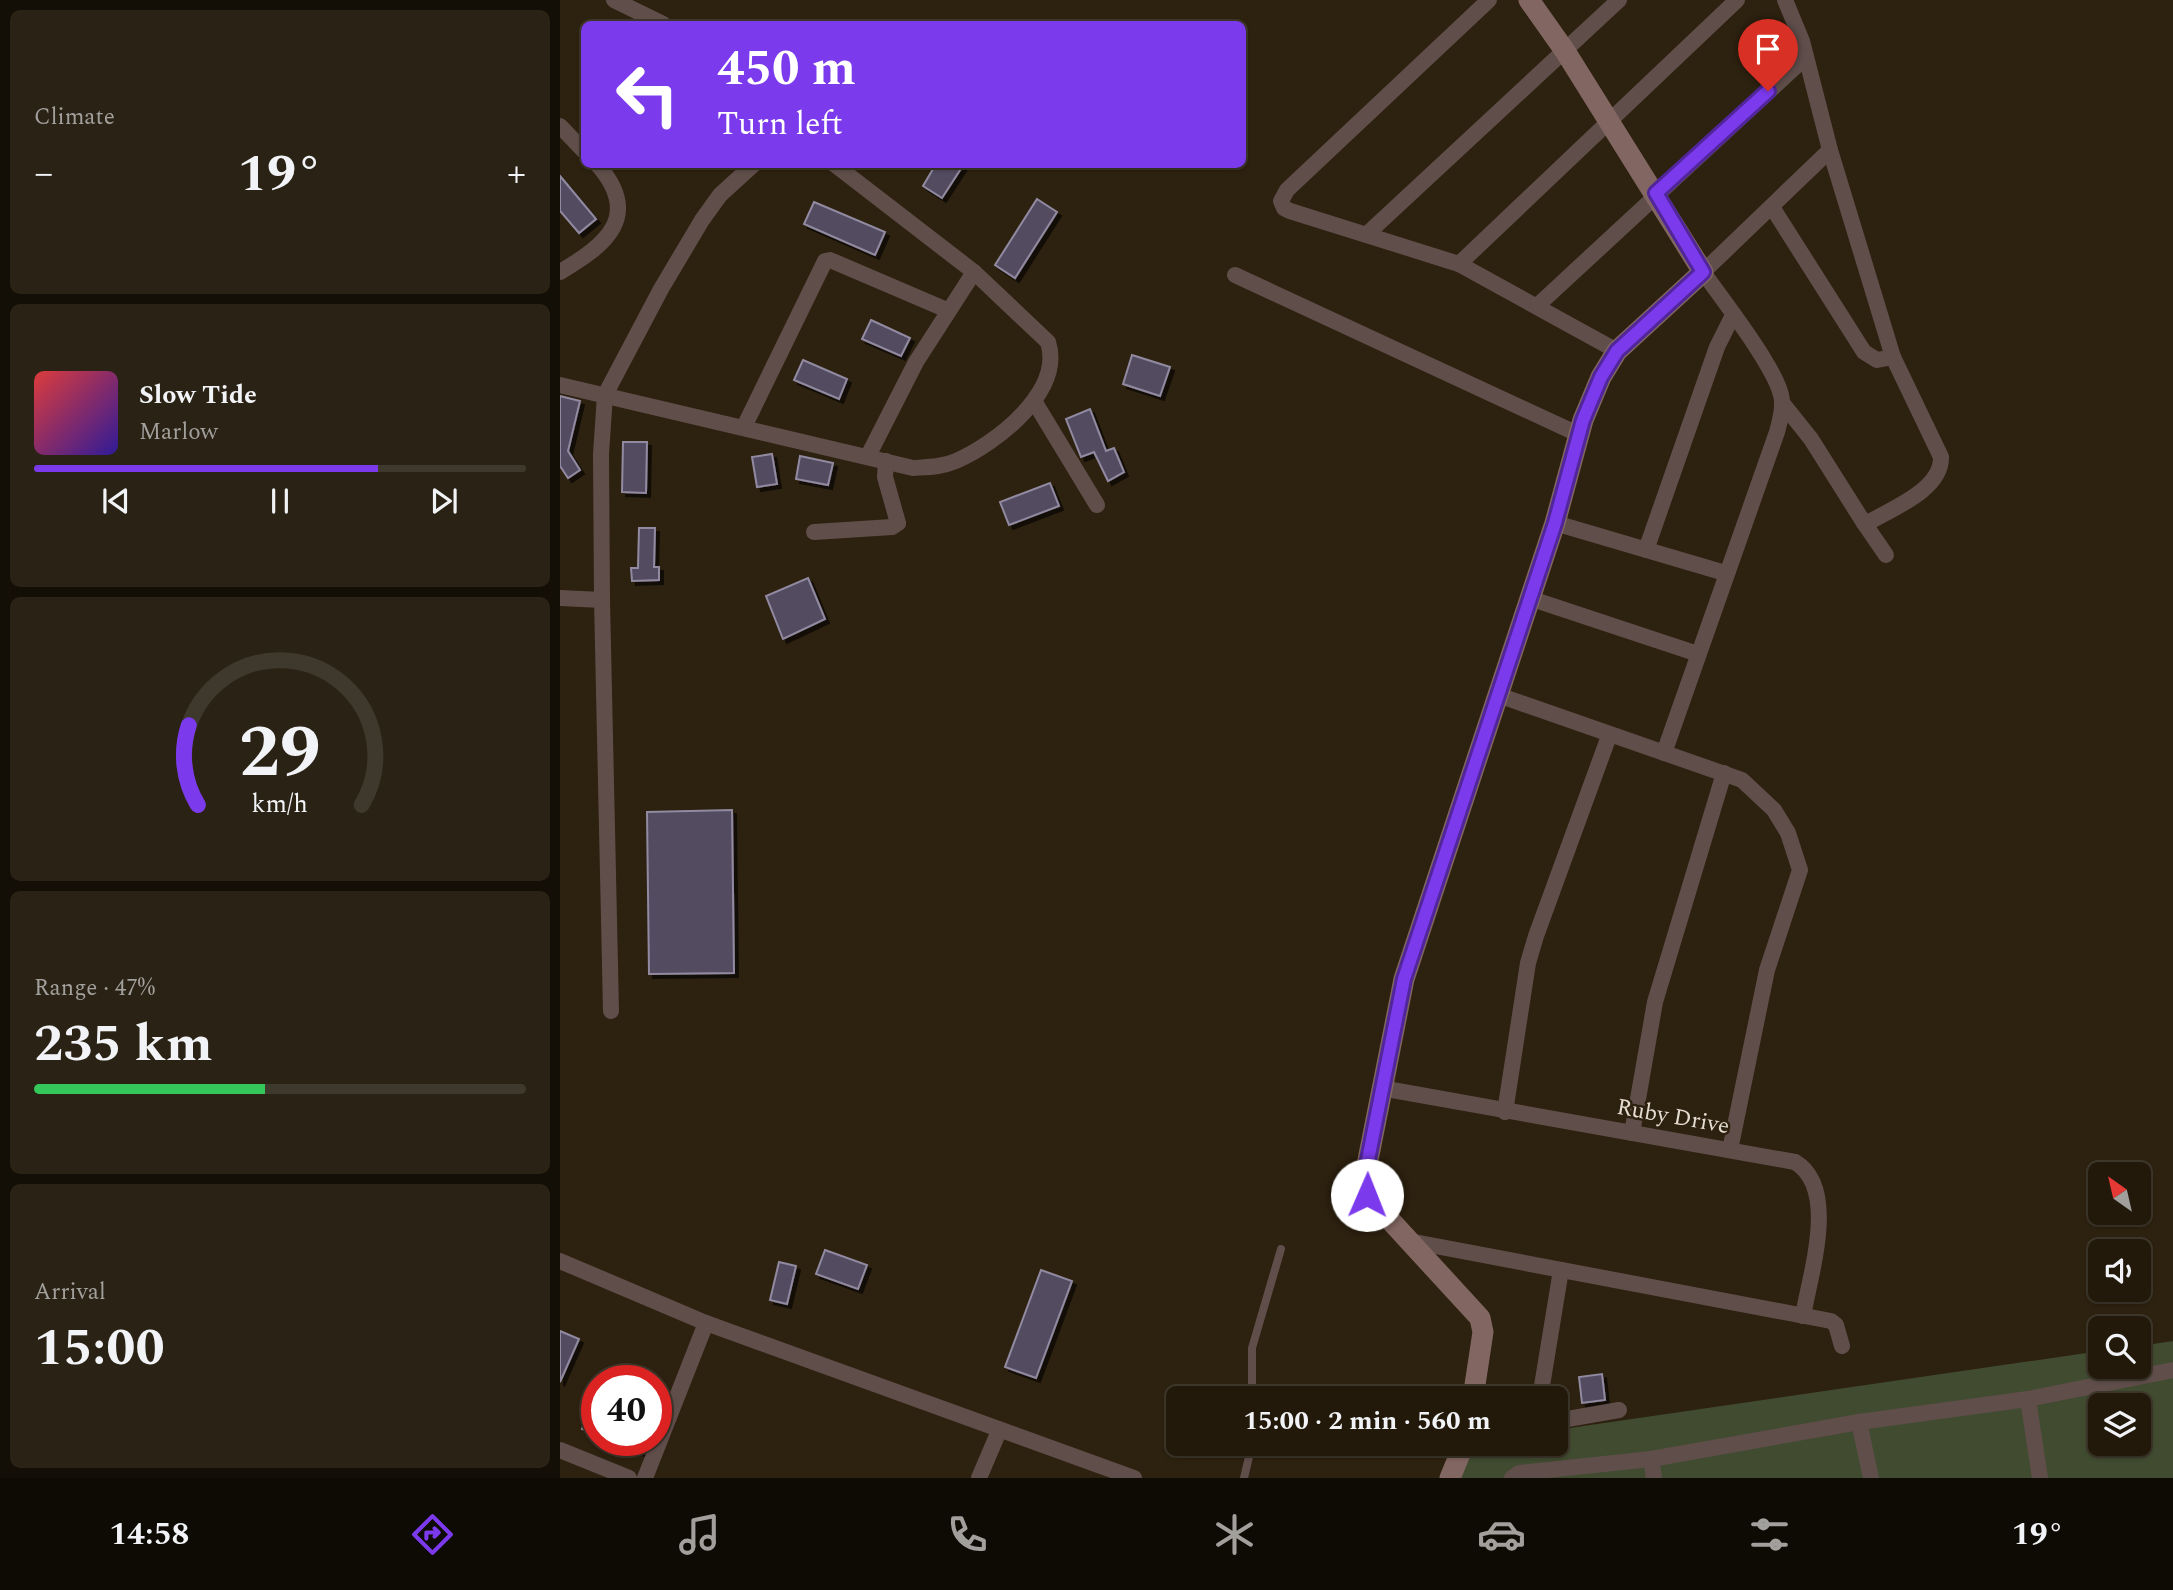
<!DOCTYPE html>
<html lang="en">
<head>
<meta charset="utf-8">
<style>
  body { margin:0; font-family:Spectral,serif; background:#2a2214; color:#f1f3f6; height:100vh; display:flex; flex-direction:column; font-size:26px; white-space:nowrap }
  * { box-sizing:border-box; margin:0 }
  p { font-size:23px; color:#a2a09d }
  .icon { flex:none; width:38px; height:38px; fill:none; stroke:currentColor; stroke-width:2; stroke-linecap:round; stroke-linejoin:round }
  .map { position:relative; flex:1; overflow:hidden }
  .sheet { display:flex; flex-direction:column; gap:10px; padding:10px; background:#130e06; width:560px }
  .sheet>* { flex:none }
  .banner { position:absolute; left:21px; top:21px; width:665px; height:147px; border-radius:10px; box-shadow:0 2px 5px #0004,0 0 0 2px #3f382c; background:#7c3aed; color:#fff; overflow:hidden }
  .needle { width:46px; rotate:326deg }
  .tools { position:absolute; left:1528px; top:1162px; display:grid; gap:14px }
  .tools a { display:grid; place-items:center; width:63px; height:63px; border-radius:10px; background:#22190b; box-shadow:0 2px 5px #0004,0 0 0 2px #3f382c; font-size:35px }
  .speed { position:absolute; left:21px; top:1365px; display:flex; gap:14px; font-size:35px; font-weight:700; text-align:center }
  .speed>* { display:grid; place-content:center; width:91px; height:91px; border-radius:50%; background:#22190b; box-shadow:0 2px 5px #0004,0 0 0 2px #3f382c; line-height:1 }
  .speed .limit { border:10px solid #d22; background:#fff; color:#111 }
  .pin { position:absolute; display:grid; place-items:center; width:60px; height:60px; color:#fff; margin:-72px -30px; border-radius:50% 50% 50% 0; rotate:-45deg; box-shadow:0 0 7px #0007 }
  .pin .icon { rotate:45deg }
  .me { position:absolute; width:77px; margin:-38px; rotate:1deg; stroke-linejoin:round; filter:drop-shadow(0 0 5px #0008) }
  .turn { display:flex; align-items:center; gap:24px; height:147px; padding:0 21px; font-size:32px }
  .turn .icon { width:91px; height:91px; stroke-width:2.5 }
  .turn b { display:block; font-size:49px; line-height:60px }
  .big { font-size:52px; font-weight:700; line-height:1.1 }
  .sheet .card { flex:1; display:flex; flex-direction:column; justify-content:center; gap:10px; min-width:0; padding:0 24px; border-radius:10px; background:#2a2214 }
  .sheet .dial { align-items:center; gap:0 }
  .dial svg { height:182px; overflow:visible; fill:none; stroke:#3f382c; stroke-width:7; stroke-linecap:round; text-anchor:middle }
  .dial text { fill:#f1f3f6; stroke:none }
  .song { display:flex; align-items:center; gap:21px }
  .cover { width:84px; height:84px; border-radius:10px; background:linear-gradient(135deg,hsl(0 70% 55%),hsl(250 70% 35%)) }
  .played { height:7px; border-radius:4px; background:linear-gradient(90deg,#7c3aed 70%,#3f382c 70%) }
  .keys { display:flex; justify-content:space-around; direction:ltr }
  .heat { display:flex; justify-content:space-between; align-items:center; font-size:38px; direction:ltr }
  .charge { height:10px; border-radius:5px; background:linear-gradient(90deg,#34c759 47%,#3f382c 0) }
  .trip { position:absolute; left:606px; top:1386px; width:402px; height:70px; border-radius:10px; background:#22190b; box-shadow:0 2px 5px #0004,0 0 0 2px #3f382c; font-weight:700; line-height:70px; text-align:center }
  .dock { display:flex; height:112px; justify-content:space-around; align-items:center; background:#0e0a04; color:#a2a09d }
  .dock .icon { width:49px; height:49px }
  .dock .active { color:#7c3aed }
  .dock b { font-size:32px; color:#f1f3f6 }
  main { display:flex; flex:1; min-height:0 }
  .map>svg:first-child { display:block }
  .green { fill:#404b30; fill-rule:evenodd }
  .building { fill:#524c61; stroke:#918aa1; stroke-width:2; filter:url(#shadow) }
  .lines { fill:none; stroke-linecap:round; stroke-linejoin:round }
  .lane { stroke:#604e4b; stroke-width:8 }
  .street { stroke:#604e4b; stroke-width:16 }
  .secondary { stroke:#826661; stroke-width:21 }
  .route-casing { stroke:#51269a; stroke-width:18 }
  .route { stroke:#7c3aed; stroke-width:12 }
  .labels { text-anchor:middle; dominant-baseline:central; stroke-width:5; stroke-linejoin:round; paint-order:stroke }
  .street-label { font-size:23px; fill:#e5ddd2; stroke:#2d210f }
</style>
</head>
<body>
<main>
<section class="sheet">
<div class="card"><p>Climate</p>
<div class="heat"><a>−</a><b class="big">19°</b><a>+</a></div>
</div>
<div class="card">
<div class="song"><i class="cover"></i><div><b>Slow Tide</b><p>Marlow</p></div></div>
<div class="played"></div>
<div class="keys"><svg class="icon" aria-label="previous" viewBox="0 0 24 24"><path d="M18 5L8 12l10 7zM5 5v14"/></svg><svg class="icon" aria-label="pause" viewBox="0 0 24 24"><path d="M8 5v14M16 5v14"/></svg><svg class="icon" aria-label="next" viewBox="0 0 24 24"><path d="M6 5l10 7-10 7zM19 5v14"/></svg></div>
</div>
<div class="card dial"><svg viewBox="0 0 100 80">
<path d="M14 69A42 42 0 1 1 86 69"/>
<path d="M14 69A42 42 0 0 1 10 34" stroke="#7c3aed"/>
<text x="50" y="56" font-size="32" font-weight="700">29</text>
<text x="50" y="72" font-size="11">km/h</text>
</svg></div>
<div class="card"><p>Range · 47%</p><b class="big">235 km</b><div class="charge"></div></div>
<div class="card"><p>Arrival</p><b class="big">15:00</b></div>
</section>
<div class="map">
<svg width="1613" height="1478" viewBox="0 0 1613 1478">
  <defs>
    <filter id="shadow"><feDropShadow dx="4" dy="4" stdDeviation="0" flood-color="#0009"/></filter>
  </defs>
  <rect width="100%" height="100%" fill="#2d210f"/>
  <path class="green" d="M1613 1341V1478H900L916 1444H996V1430L1540 1351V1367H1578L1579 1346ZM1540 1405H1578V1444H1540Z"/>
  <g class="building">
    <path d="M376 164H404L382 198 363 186Z"/>
    <path d="M0 176 36 219 19 233 0 211Z"/>
    <path d="M477 199 497 212 455 278 435 265Z"/>
    <path d="M254 202 325 232 315 255 244 224Z"/>
    <path d="M311 320 350 338 341 356 302 339Z"/>
    <path d="M572 355 610 367 600 396 563 384Z"/>
    <path d="M243 360 287 379 279 399 234 380Z"/>
    <path d="M0 396 20 401 8 451 20 470 8 478 0 466Z"/>
    <path d="M530 409 546 451 554 448 564 472 548 481 534 452 521 457 506 419Z"/>
    <path d="M63 442H87L86 493 62 492Z"/>
    <path d="M212 454 217 484 197 487 192 457Z"/>
    <path d="M240 456 273 463 268 485 236 479Z"/>
    <path d="M490 483 499 506 449 525 440 502Z"/>
    <path d="M79 528H95L94 567H99V580L72 581 71 568H78Z"/>
    <path d="M248 578 265 619 223 639 206 596Z"/>
    <path d="M172 810 174 973 89 974 87 812Z"/>
    <path d="M265 1250 307 1265 298 1289 256 1274Z"/>
    <path d="M219 1262 236 1266 227 1304 210 1300Z"/>
    <path d="M481 1270 512 1281 476 1378 445 1367Z"/>
    <path d="M0 1331 19 1339 0 1382Z"/>
    <path d="M1042 1374 1045 1400 1022 1403 1019 1377Z"/>
    <path d="M37 1394V1435L22 1429Z"/>
    <path d="M52 1440H89L83 1453Z"/>
  </g>
  <g class="lines">
    <g class="lane">
      <path d="M692 1398V1348L721 1249"/>
      <path d="M684 1478 692 1444"/>
    </g>
    <g class="street">
      <path d="M54 0 103 24"/>
      <path d="M929 0 727 190 721 201 724 208 730 211 899 264 1057 351"/>
      <path d="M0 126 24 151"/>
      <path d="M1212 207 1304 352 1317 360 1333 357 1270 150 1242 41 1225 0"/>
      <path d="M807 234 1059 0"/>
      <path d="M899 264 1177 0"/>
      <path d="M0 272C46 245 83 216 37 164"/>
      <path d="M675 275 1020 435"/>
      <path d="M977 306 1246 57"/>
      <path d="M0 385 353 468C368 467 382 467 396 461 435 444 504 392 488 342L414 272 274 164"/>
      <path d="M474 401 537 505"/>
      <path d="M1223 404 1251 439 1304 523 1313 520C1336 507 1382 488 1381 457L1333 357"/>
      <path d="M184 427 265 261 270 260 387 310"/>
      <path d="M308 456 356 362 414 272"/>
      <path d="M995 523 1165 573"/>
      <path d="M1304 523 1326 555"/>
      <path d="M254 532 332 527 338 523 325 477 326 461"/>
      <path d="M1086 550 1157 347 1173 315"/>
      <path d="M0 598 42 600"/>
      <path d="M969 598 1138 654"/>
      <path d="M938 695 1182 780 1214 810 1228 833 1240 870 1207 970 1170 1150"/>
      <path d="M1104 753 1217 432C1220 420 1224 407 1221 395 1214 365 1162 299 1143 272L1270 150"/>
      <path d="M51 1011 42 600 41 454 45 395 101 289 142 220 160 195 194 164"/>
      <path d="M821 1088 1235 1162C1279 1188 1250 1274 1243 1316"/>
      <path d="M945 1112 968 963 976 936 1049 736"/>
      <path d="M1072 1133 1095 1002 1164 773"/>
      <path d="M849 1241 1271 1321 1276 1325 1282 1346"/>
      <path d="M0 1261 146 1323 574 1478"/>
      <path d="M980 1398 1001 1270"/>
      <path d="M1468 1399 1480 1478"/>
      <path d="M996 1421 1059 1410"/>
      <path d="M1299 1422 1311 1478"/>
      <path d="M0 1450 69 1478"/>
      <path d="M1091 1459 1094 1478"/>
      <path d="M85 1478 146 1323"/>
      <path d="M419 1478 439 1431"/>
      <path d="M952 1478 959 1473 1091 1459 1299 1422 1468 1399 1613 1370"/>
    </g>
    <g class="secondary">
      <path d="M913 1398 923 1332 920 1318 807 1195 805 1175 844 979 995 523 1023 420 1041 377 1057 351 1143 272 1005 51 969 0"/>
      <path d="M890 1478 904 1444"/>
    </g>
  </g>
  <g class="lines">
    <defs>
      <path id="route" d="M807 1195 805 1175 844 979 995 523 1023 420 1041 377 1057 351 1143 272 1096 193 1208 91"/>
    </defs>
    <use href="#route" class="route-casing"/>
    <use href="#route" class="route"/>
  </g>
  <g class="labels">
    <g class="street-label">
      <text transform="translate(1113 1117) rotate(10)">Ruby Drive</text>
    </g>
  </g>
</svg>
<div class="tools">
<a><svg class="needle" viewBox="-14 -14 28 28"><path d="M0-13l5 13h-10z" fill="#e53935"/><path d="M0 13l5-13h-10z" fill="#a2a09d"/></svg></a>
<a><svg class="icon" aria-label="sound" viewBox="0 0 24 24"><path d="M4 9h4l5-4v14l-5-4H4zM17 9q2 3 0 6"/></svg></a>
<a><svg class="icon" aria-label="search" viewBox="0 0 24 24"><circle cx="10" cy="10" r="6"/><path d="M15 15l6 6"/></svg></a>
<a><svg class="icon" aria-label="layers" viewBox="0 0 24 24"><path d="M12 4l9 5-9 5-9-5zM3 14l9 5 9-5"/></svg></a>
</div>
<div class="speed"><div class="limit">40</div></div>
<div class="pin" style="left:1208px;top:91px;background:#d93025"><svg class="icon" aria-label="arrive" viewBox="0 0 24 24"><path d="M6 21V4h12l-3 4 3 4H6"/></svg></div>
<svg class="me" style="left:807px;top:1195px" viewBox="-20 -20 40 40"><circle r="19" fill="#fff"/><path d="M0-13L10 11 0 6-10 11z" fill="#7c3aed"/></svg>
<div class="trip">15:00 · 2 min · 560 m</div>
<div class="banner">
<div class="turn"><svg class="icon" aria-label="left" viewBox="0 0 24 24"><path d="M17 20v-9H6M10 6l-5 5 5 5"/></svg><div><b>450 m</b>Turn left</div></div>
</div>
</div>
</main>
<nav class="dock">
<b>14:58</b>
<svg class="icon active" aria-label="directions" viewBox="0 0 24 24"><path d="M12 3l9 9-9 9-9-9zM9 14v-3h6M13 9l2 2-2 2"/></svg>
<svg class="icon" aria-label="music" viewBox="0 0 24 24"><path d="M9 18V5l10-2v13"/><circle cx="6" cy="18" r="3"/><circle cx="16" cy="16" r="3"/></svg>
<svg class="icon" aria-label="phone" viewBox="0 0 24 24"><path d="M5 4h4l2 5-3 2q2 4 5 5l2-3 5 2v4C11 20 4 13 5 4z"/></svg>
<svg class="icon" aria-label="climate" viewBox="0 0 24 24"><path d="M12 3v18M4 7l16 10M4 17L20 7"/></svg>
<svg class="icon" aria-label="car" viewBox="0 0 24 24"><path d="M5 17H2v-5l4-1 3-4h7l3 4 3 1v5h-3M9 17h6M6 11h13"/><circle cx="7" cy="17" r="2"/><circle cx="17" cy="17" r="2"/></svg>
<svg class="icon" aria-label="filters" viewBox="0 0 24 24"><path d="M4 7h16M4 17h16"/><circle cx="9" cy="7" r="2"/><circle cx="15" cy="17" r="2"/></svg>
<b>19°</b>
</nav>
</body>
</html>
